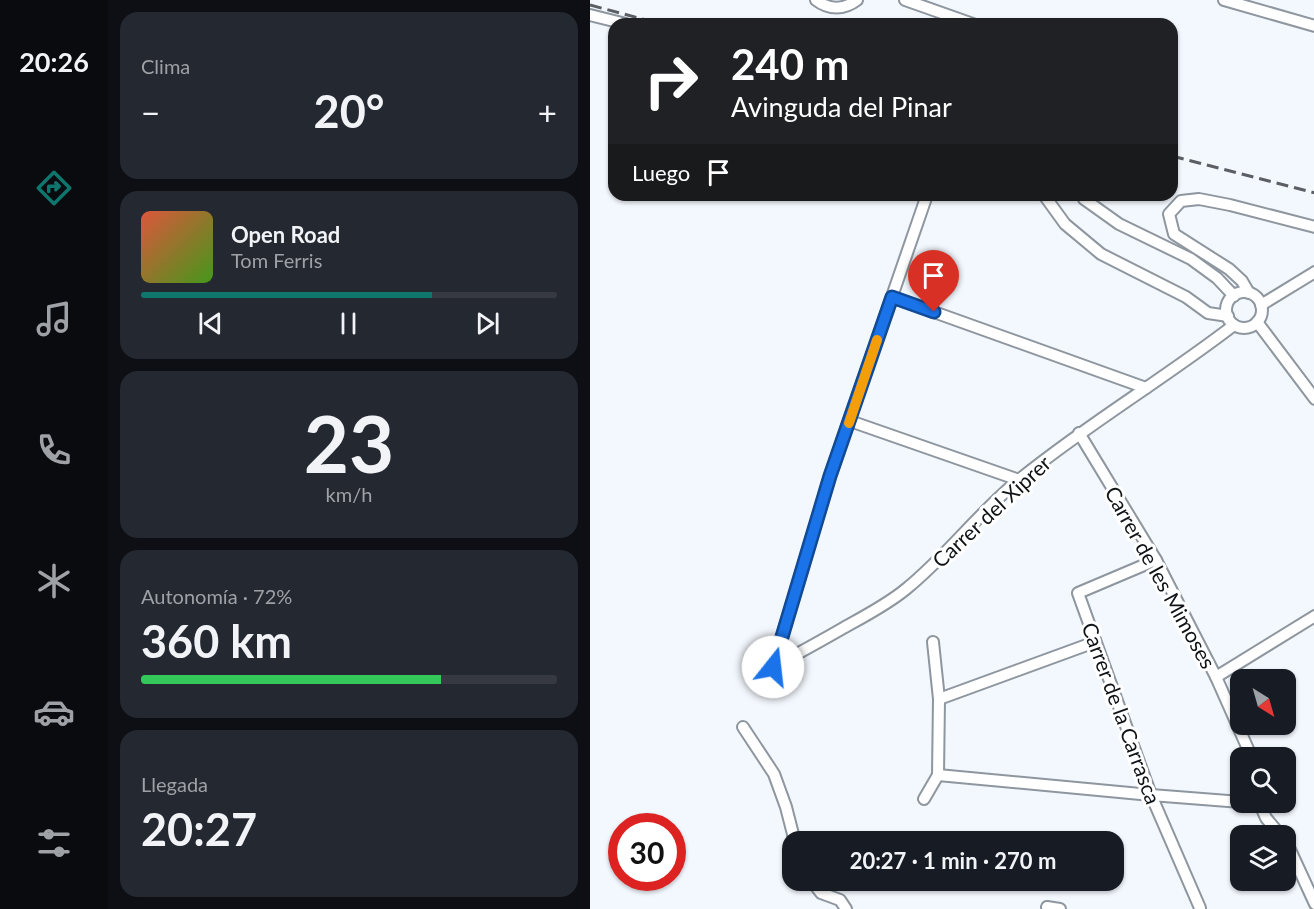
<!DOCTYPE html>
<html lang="es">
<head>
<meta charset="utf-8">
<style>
  body { margin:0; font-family:Lato,sans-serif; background:#242831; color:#f1f3f6; height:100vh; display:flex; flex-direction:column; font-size:22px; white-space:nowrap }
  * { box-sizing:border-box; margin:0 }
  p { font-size:20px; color:#9ea1a6 }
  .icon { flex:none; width:33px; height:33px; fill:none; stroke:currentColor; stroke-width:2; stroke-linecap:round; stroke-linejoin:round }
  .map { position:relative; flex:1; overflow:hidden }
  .drawer { display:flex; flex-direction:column; gap:12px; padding:12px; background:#0d0f14; width:482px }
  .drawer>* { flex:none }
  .top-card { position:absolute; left:18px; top:18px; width:570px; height:183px; border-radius:18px; box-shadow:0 2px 4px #0004; background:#202124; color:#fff; overflow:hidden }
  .needle { width:39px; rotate:143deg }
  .buttons { position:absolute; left:640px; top:669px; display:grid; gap:12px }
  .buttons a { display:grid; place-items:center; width:66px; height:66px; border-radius:12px; background:#171b24; box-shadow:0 2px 4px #0004; font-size:30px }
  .speed { position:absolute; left:18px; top:813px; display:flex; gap:12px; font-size:30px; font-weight:700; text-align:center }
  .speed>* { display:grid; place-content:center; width:78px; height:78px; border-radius:50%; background:#171b24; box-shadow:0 2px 4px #0004; line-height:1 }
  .speed .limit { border:9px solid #d22; background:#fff; color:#111 }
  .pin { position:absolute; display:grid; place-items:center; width:51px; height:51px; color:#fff; margin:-62px -26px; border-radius:50% 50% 50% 0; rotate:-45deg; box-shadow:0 0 6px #0007 }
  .pin .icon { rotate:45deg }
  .me { position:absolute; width:66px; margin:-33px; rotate:16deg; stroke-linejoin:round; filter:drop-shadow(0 0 4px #0008) }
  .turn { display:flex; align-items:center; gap:21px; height:126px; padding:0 24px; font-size:27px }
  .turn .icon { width:78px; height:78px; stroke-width:2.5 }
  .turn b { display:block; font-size:42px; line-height:51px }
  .then { display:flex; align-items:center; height:57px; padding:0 24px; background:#0003; gap:12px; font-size:22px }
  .big { font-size:45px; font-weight:700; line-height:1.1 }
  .drawer .tile { flex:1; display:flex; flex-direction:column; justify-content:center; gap:9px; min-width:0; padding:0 21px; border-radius:18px; background:#242831 }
  .drawer .dial { align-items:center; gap:0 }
  .dial b { font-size:78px; line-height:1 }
  .song { display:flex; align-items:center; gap:18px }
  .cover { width:72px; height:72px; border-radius:9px; background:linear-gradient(135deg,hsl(10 70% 55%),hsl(100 70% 35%)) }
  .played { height:6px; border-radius:3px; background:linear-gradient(90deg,#0f766e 70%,#363941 70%) }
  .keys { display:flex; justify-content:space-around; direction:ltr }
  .heat { display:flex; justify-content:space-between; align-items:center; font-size:33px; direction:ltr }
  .charge { height:9px; border-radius:4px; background:linear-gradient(90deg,#34c759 72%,#363941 0) }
  .trip { position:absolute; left:192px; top:831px; width:342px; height:60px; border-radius:18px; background:#171b24; box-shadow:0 2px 4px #0004; font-weight:700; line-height:60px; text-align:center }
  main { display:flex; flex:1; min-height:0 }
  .tabs { display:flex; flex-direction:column; width:108px; justify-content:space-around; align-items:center; background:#090b0e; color:#9ea1a6 }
  .tabs .icon { width:42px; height:42px }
  .tabs .active { color:#0f766e }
  .tabs b { font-size:27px; color:#f1f3f6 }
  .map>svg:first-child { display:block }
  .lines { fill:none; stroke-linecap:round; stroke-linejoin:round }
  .minor-casing { stroke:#8e969f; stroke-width:14 }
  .minor { stroke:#fff; stroke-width:10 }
  .rail { stroke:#5b5e63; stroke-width:3; stroke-dasharray:12 6; stroke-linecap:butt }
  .route-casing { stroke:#114b97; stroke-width:15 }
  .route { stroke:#1a73e8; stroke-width:10 }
  .slow { stroke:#f59e0b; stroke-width:10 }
  .labels { text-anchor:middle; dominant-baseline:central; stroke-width:6; stroke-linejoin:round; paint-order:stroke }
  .street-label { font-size:21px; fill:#0f1216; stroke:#fff }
</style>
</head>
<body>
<main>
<nav class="tabs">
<b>20:26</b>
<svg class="icon active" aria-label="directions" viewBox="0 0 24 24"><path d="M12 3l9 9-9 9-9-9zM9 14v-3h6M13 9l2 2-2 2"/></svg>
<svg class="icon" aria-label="music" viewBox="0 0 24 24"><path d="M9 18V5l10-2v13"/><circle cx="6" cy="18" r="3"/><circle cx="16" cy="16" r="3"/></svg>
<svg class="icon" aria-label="phone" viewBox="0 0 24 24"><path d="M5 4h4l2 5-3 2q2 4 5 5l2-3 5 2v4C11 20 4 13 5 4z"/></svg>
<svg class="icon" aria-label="climate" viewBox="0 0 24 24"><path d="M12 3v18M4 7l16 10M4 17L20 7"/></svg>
<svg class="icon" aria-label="car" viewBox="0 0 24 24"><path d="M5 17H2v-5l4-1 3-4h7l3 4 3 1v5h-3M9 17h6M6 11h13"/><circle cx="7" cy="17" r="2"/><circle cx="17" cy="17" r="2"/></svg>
<svg class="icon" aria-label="filters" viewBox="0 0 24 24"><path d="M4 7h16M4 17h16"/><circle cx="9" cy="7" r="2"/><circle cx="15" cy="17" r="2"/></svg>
</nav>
<section class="drawer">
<div class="tile"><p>Clima</p>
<div class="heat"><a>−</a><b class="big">20°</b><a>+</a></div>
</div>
<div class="tile">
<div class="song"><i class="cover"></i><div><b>Open Road</b><p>Tom Ferris</p></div></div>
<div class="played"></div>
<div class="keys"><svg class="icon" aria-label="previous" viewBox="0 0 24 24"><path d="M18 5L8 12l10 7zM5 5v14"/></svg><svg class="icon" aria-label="pause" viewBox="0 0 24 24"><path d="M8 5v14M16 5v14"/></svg><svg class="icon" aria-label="next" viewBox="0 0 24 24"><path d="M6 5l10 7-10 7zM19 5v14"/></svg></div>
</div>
<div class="tile dial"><b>23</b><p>km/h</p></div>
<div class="tile"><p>Autonomía · 72%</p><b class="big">360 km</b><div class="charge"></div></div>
<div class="tile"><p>Llegada</p><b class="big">20:27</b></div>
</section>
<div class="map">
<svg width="725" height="909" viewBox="0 0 725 909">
  <rect width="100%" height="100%" fill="#f3f8fe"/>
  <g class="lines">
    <defs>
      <g id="minor">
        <path d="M226 0C239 10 254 10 267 0"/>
        <path d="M315 0 383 24"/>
        <path d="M634 0 725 26"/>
        <path d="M0 15 36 24"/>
        <path d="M454 195 475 224 511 254 596 297 618 313 638 316"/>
        <path d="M492 195 494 199 529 224 601 259 627 278 644 296"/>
        <circle cx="654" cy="310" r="18"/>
        <path d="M659 293 652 281 639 269 584 234 579 214 591 201 609 199 640 205 725 227"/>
        <path d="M302 297 556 388"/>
        <path d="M671 305 725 272"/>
        <path d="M667 322 725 399"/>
        <path d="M260 421 429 480"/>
        <path d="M489 433 566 560 626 677 662 758"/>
        <path d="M566 560 488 593 561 795 610 908"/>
        <path d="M183 667C207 654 231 641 255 627 275 616 298 604 316 589 357 556 389 512 430 479 499 423 574 379 644 325"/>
        <path d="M183 667 240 476 337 195"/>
        <path d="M626 677 725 616"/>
        <path d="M349 699 505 642"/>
        <path d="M153 727 184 774 196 807 205 842"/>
        <path d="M348 775 561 795 651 802"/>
        <path d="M334 799 348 775 349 699 343 642"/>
        <path d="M669 802 676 818 691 836"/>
        <path d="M696 841 725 904"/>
        <path d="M221 880 231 893 250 900 256 909"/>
        <path d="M457 907 470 909"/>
      </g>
    </defs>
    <use href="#minor" class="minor-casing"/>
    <use href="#minor" class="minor"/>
    <g class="rail">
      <path d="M0 5 71 24"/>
      <path d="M582 156 725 193"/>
    </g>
  </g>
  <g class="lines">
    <defs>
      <path id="route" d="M183 667 240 476 302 297 344 312"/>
    </defs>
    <use href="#route" class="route-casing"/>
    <use href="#route" class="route"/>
    <path class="slow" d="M259 423 287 340"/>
  </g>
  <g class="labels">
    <g class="street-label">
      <text transform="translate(401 511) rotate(-43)">Carrer del Xiprer</text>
      <text transform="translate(571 577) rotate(61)">Carrer de les Mimoses</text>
      <text transform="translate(532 713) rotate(70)">Carrer de la Carrasca</text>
    </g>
  </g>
</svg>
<div class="buttons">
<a><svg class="needle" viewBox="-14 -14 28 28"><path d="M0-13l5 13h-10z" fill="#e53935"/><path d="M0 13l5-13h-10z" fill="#9ea1a6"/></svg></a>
<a><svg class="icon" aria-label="search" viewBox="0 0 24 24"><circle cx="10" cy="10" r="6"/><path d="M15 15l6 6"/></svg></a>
<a><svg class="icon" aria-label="layers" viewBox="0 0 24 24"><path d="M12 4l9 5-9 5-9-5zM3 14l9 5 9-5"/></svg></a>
</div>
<div class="speed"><div class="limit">30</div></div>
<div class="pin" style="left:344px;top:312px;background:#d93025"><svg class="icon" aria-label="arrive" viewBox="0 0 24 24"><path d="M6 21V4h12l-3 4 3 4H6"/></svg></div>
<svg class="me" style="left:183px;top:667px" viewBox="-20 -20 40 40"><circle r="19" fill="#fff"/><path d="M0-13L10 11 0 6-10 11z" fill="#1a73e8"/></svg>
<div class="trip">20:27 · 1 min · 270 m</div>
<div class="top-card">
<div class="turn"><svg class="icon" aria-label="right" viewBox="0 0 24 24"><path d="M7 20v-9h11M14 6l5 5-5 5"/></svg><div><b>240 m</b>Avinguda del Pinar</div></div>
<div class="then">Luego<svg class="icon" aria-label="arrive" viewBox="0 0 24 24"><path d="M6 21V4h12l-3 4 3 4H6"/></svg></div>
</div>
</div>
</main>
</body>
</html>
